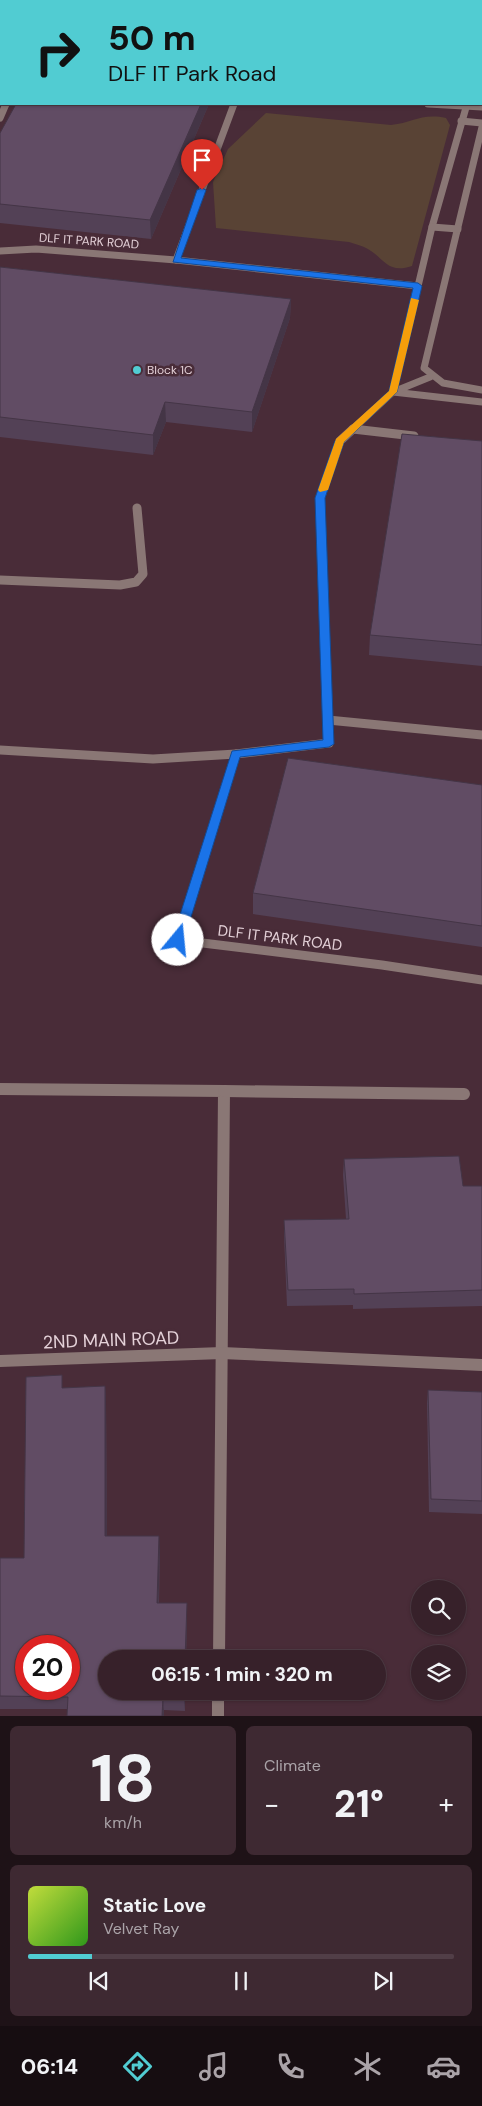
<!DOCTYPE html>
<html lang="en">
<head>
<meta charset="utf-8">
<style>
  body { margin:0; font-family:"DM Sans",sans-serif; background:#3e2932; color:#f1f3f6; height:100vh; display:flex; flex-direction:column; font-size:19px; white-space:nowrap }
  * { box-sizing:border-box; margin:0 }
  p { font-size:16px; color:#aaa3a8 }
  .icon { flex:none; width:28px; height:28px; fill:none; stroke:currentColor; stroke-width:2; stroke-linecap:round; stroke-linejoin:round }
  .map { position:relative; height:1716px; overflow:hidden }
  .details { display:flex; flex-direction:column; gap:10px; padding:10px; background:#1e1217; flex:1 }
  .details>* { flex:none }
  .guide { position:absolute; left:0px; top:0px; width:482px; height:105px; box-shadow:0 1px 4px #0004,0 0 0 1px #513e47; background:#51ccd2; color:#111; overflow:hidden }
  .tools { position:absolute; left:411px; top:1580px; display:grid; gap:10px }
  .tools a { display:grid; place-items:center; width:55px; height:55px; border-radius:50%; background:#37212a; box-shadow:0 1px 4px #0004,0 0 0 1px #513e47; font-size:25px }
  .speed { position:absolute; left:15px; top:1635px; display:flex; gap:10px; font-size:25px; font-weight:700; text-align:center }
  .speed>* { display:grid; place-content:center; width:65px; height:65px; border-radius:50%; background:#37212a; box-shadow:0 1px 4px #0004,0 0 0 1px #513e47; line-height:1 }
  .speed .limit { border:8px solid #d22; background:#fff; color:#111 }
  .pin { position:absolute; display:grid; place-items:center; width:42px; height:42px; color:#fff; margin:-51px -21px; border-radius:50% 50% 50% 0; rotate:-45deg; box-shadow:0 0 5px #0007 }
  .pin .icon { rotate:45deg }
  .me { position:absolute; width:55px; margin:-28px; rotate:17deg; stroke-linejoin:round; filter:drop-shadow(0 0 4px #0008) }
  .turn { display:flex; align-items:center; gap:18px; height:105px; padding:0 25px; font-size:22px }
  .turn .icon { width:65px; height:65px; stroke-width:2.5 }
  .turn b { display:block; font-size:35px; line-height:42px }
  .big { font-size:38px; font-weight:800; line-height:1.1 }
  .details .widget { flex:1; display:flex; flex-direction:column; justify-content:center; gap:8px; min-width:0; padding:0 18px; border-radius:8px; background:#3e2932 }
  .details .dial { align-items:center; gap:0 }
  .dial b { font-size:65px; line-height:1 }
  .song { display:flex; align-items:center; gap:15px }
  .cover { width:60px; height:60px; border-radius:8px; background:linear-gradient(135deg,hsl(70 70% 55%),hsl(110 70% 35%)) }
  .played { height:5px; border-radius:2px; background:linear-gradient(90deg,#51ccd2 15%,#513e47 15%) }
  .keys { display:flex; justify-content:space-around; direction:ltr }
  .heat { display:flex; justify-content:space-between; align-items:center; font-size:28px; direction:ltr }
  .details .tiles { flex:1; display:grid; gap:10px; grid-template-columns:1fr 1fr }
  .widget:last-child { grid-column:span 2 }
  .trip { position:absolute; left:98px; top:1650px; width:288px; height:50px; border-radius:25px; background:#37212a; box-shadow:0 1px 4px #0004,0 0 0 1px #513e47; font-weight:800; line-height:50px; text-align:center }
  .dock { display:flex; height:80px; justify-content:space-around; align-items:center; background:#160d11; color:#aaa3a8 }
  .dock .icon { width:35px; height:35px }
  .dock .on { color:#51ccd2 }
  .dock b { font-size:22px; color:#f1f3f6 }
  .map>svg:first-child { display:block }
  .green { fill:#594335 }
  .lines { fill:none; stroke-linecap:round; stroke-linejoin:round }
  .service-far1 { stroke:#8a7775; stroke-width:7 }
  .service { stroke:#8a7775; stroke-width:9 }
  .minor { stroke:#8a7775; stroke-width:12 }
  .wall { fill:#534156 }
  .shaded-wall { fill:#443546 }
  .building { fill:#614c64; stroke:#443546; fill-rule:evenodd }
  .route { fill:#1a73e8; stroke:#114b97 }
  .slow { fill:#f59e0b }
  .poi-dot { fill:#51ccd2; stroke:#492c38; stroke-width:2 }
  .labels { text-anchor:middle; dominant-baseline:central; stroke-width:5; stroke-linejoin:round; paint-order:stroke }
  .far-street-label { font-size:12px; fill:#e4d1d8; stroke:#492c38 }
  .far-poi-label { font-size:12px; fill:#e4d1d8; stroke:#492c38; text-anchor:start }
  .street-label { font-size:15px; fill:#e4d1d8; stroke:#492c38 }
  .near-street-label { font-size:18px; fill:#e4d1d8; stroke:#492c38 }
</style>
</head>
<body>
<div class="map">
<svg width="482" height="1716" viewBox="0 0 482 1716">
  <rect width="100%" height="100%" fill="#492c38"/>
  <path class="green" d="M266 113 391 125C413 123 421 113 446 118L450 125 412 266C386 275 384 256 364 247 360 245 354 244 349 242L216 228 213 182 228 149Z"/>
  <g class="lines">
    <g class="service-far1">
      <path d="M481 50 482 47"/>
      <path d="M428 104 482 107"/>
      <path d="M467 104 432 227 393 392 482 402"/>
      <path d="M0 118 6 104"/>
      <path d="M461 121 482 123"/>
      <path d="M482 127 424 368 443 383 482 390"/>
      <path d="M432 227 458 229"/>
      <path d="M0 251 36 249 176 260 418 286"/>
      <path d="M176 260 234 104"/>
      <path d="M353 429 362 430"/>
      <path d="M352 430 393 392 430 377"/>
    </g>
    <g class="service">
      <path d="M353 429 340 441 320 498 329 743 236 754 178 940 382 965 482 980"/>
      <path d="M353 429 414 436"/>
      <path d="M0 580 120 585 136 582 143 574 137 508"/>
      <path d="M328 720 482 735"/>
      <path d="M0 750 153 759 236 754"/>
    </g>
    <g class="minor">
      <path d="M0 1089 224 1091 219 1659"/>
      <path d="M224 1091 464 1094"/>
      <path d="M0 1361 222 1353 482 1365"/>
      <path d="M218 1691V1716"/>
    </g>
  </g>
  <g class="wall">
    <path d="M209 104 151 239 0 223V133Z"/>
    <path d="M0 267 291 299 290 318 252 432 166 422 153 455 0 437Z"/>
    <path d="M482 441V666L369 655 370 635Z"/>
    <path d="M482 785V947L253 914V893Z"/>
    <path d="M344 1159 463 1186H482V1306L353 1309V1305L287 1306 284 1236V1220L346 1219 343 1175Z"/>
    <path d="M105 1386 106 1400 107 1536 160 1550 159 1603 187 1616 186 1659H106V1691H185V1711L164 1710V1716H67V1709H0V1558H24L64 1388Z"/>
    <path d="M428 1390 482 1392V1514L429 1512 427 1403Z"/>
  </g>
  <g class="shaded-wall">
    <path d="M201 104H209L151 239 150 220Z"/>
    <path d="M291 299 290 318 252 432V412Z"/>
    <path d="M165 402 166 422 153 455V435Z"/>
    <path d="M105 1386 106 1400 107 1549 105 1536Z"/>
    <path d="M159 1536 160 1550 158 1616 157 1603Z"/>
    <path d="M187 1603V1616L186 1659H185Z"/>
    <path d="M184 1691H185V1711L184 1698Z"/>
    <path d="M163 1697 164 1716H162Z"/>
  </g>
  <g class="building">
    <path d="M64 0H402V1H63Z"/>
    <path d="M16 104H201L150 220 0 204V133Z"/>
    <path d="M0 267 291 299 252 412 165 402 153 435 0 417Z"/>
    <path d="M402 434 482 441V645L370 635Z"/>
    <path d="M288 758 482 785V926L253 893Z"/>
    <path d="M459 1156 463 1186H482V1290L354 1294V1289L288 1290 284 1220 349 1219 344 1159Z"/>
    <path d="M62 1375V1388L105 1386V1536H159L157 1603H187L185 1659H106V1691H184V1698L163 1697 162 1716H67L68 1697 0 1696V1558H24L26 1377ZM26 1646H69V1689H26Z"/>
    <path d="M428 1390 482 1392V1501L431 1499Z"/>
  </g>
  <path class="route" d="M202 188 206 190 181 258 418 283 422 286 397 392 344 442 325 498 334 744 329 747 240 757 184 940 178 945 172 940 232 751 323 740 315 498 335 441 389 391 413 288 173 262 197 190Z"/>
  <path class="slow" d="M411 298 419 300 397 392 344 442 328 490 320 492 318 490 336 439 389 391Z"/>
  <circle class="poi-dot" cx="137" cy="370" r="5"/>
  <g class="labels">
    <g class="far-street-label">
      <text transform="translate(89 241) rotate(4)">DLF IT PARK ROAD</text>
    </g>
    <g class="far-poi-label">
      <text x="147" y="370">Block 1C</text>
    </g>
    <g class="street-label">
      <text transform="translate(280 938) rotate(7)">DLF IT PARK ROAD</text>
    </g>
    <g class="near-street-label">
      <text transform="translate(111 1340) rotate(-2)">2ND MAIN ROAD</text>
    </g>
  </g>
</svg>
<div class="tools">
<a><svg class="icon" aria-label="search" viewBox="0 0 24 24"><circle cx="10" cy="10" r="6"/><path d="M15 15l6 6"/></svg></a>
<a><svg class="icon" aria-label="layers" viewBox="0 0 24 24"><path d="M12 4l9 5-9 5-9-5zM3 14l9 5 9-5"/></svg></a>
</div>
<div class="speed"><div class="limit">20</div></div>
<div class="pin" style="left:202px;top:190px;background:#d93025"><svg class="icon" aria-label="arrive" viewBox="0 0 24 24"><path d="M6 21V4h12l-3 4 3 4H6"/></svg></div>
<svg class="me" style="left:178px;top:940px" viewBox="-20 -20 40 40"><circle r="19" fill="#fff"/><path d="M0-13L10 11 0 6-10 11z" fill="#1a73e8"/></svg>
<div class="trip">06:15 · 1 min · 320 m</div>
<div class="guide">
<div class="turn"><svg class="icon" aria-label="right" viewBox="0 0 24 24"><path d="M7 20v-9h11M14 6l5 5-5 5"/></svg><div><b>50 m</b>DLF IT Park Road</div></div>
</div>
</div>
<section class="details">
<div class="tiles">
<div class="widget dial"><b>18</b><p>km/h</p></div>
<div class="widget"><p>Climate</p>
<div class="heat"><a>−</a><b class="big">21°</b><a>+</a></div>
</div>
<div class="widget">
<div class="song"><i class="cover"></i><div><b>Static Love</b><p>Velvet Ray</p></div></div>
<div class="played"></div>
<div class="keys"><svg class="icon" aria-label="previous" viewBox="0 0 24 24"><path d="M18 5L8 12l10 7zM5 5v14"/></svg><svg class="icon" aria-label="pause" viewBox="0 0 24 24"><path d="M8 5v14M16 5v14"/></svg><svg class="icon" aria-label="next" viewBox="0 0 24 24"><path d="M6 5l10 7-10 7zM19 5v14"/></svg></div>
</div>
</div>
</section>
<nav class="dock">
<b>06:14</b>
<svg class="icon on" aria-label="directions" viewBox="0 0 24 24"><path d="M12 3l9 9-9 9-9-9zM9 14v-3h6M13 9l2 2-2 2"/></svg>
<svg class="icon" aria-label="music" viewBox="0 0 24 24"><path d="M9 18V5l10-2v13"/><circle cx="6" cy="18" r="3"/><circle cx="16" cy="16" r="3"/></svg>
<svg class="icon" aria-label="phone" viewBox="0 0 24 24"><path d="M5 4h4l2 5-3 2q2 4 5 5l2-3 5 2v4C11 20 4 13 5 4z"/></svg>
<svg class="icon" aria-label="climate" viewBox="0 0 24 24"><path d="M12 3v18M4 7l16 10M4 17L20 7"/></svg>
<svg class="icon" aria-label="car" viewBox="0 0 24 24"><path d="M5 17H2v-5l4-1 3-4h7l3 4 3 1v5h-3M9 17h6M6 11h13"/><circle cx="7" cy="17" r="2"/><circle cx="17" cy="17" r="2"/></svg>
</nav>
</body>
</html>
